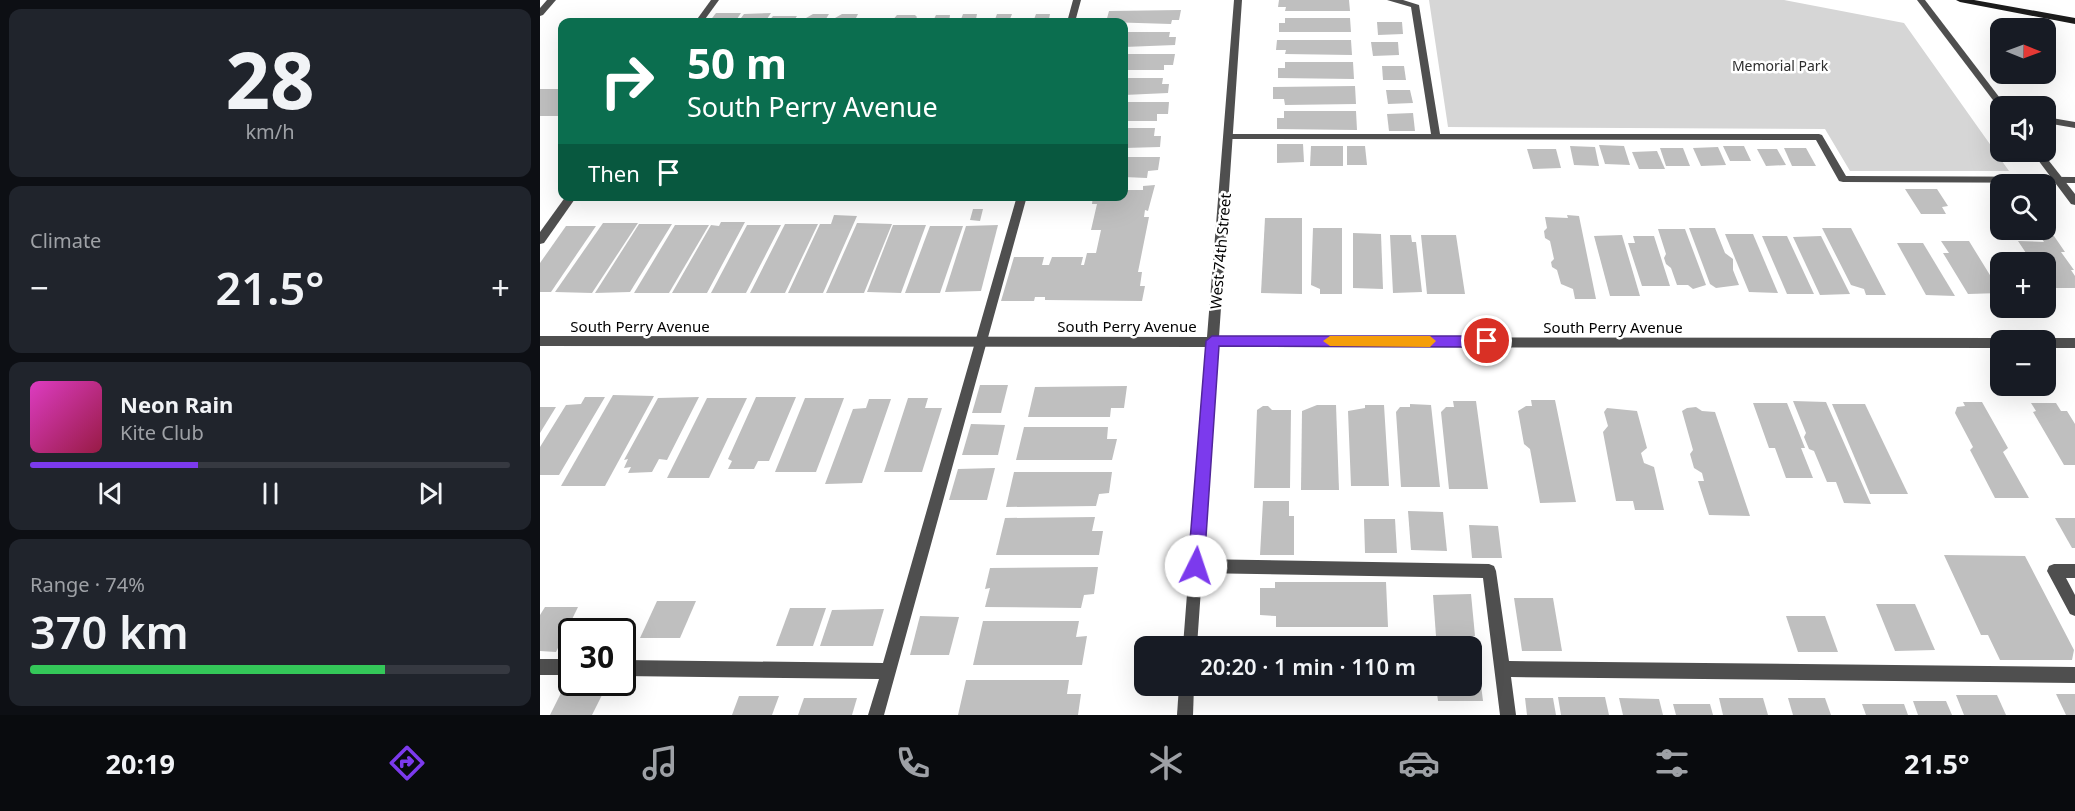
<!DOCTYPE html>
<html lang="en">
<head>
<meta charset="utf-8">
<style>
  body { margin:0; font-family:"Noto Sans",sans-serif; background:#20242c; color:#f1f3f6; height:100vh; display:flex; flex-direction:column; font-size:22px; white-space:nowrap }
  * { box-sizing:border-box; margin:0 }
  p { font-size:20px; color:#9ea1a6 }
  .icon { flex:none; width:33px; height:33px; fill:none; stroke:currentColor; stroke-width:2; stroke-linecap:round; stroke-linejoin:round }
  .map { position:relative; flex:1; overflow:hidden }
  .details { display:flex; flex-direction:column; gap:9px; padding:9px; background:#0d0f14; width:540px }
  .details>* { flex:none }
  .banner { position:absolute; left:18px; top:18px; width:570px; height:183px; border-radius:12px; box-shadow:0 6px 24px #0002; background:#0b6e4f; color:#fff; overflow:hidden }
  .needle { width:39px; rotate:91deg }
  .tools { position:absolute; left:1450px; top:18px; display:grid; gap:12px }
  .tools a { display:grid; place-items:center; width:66px; height:66px; border-radius:12px; background:#171b24; box-shadow:0 6px 24px #0002; font-size:30px }
  .speed { position:absolute; left:18px; top:618px; display:flex; gap:12px; font-size:30px; font-weight:700; text-align:center }
  .speed>* { display:grid; place-content:center; width:78px; height:78px; border-radius:50%; background:#171b24; box-shadow:0 6px 24px #0002; line-height:1 }
  .speed .limit { border:3px solid #111; border-radius:9px; background:#fff; color:#111 }
  .pin { position:absolute; display:grid; place-items:center; width:51px; height:51px; color:#fff; margin:-26px; border:3px solid #fff; border-radius:50%; box-shadow:0 2px 6px #0007 }
  .me { position:absolute; width:66px; margin:-33px; rotate:4deg; stroke-linejoin:round; filter:drop-shadow(0 0 4px #0008) }
  .turn { display:flex; align-items:center; gap:21px; height:126px; padding:0 30px; font-size:27px }
  .turn .icon { width:78px; height:78px; stroke-width:2.5 }
  .turn b { display:block; font-size:42px; line-height:51px }
  .then { display:flex; align-items:center; height:57px; padding:0 30px; background:#0003; gap:12px; font-size:22px }
  .big { font-size:45px; font-weight:600; line-height:1.1 }
  .details .widget { flex:1; display:flex; flex-direction:column; justify-content:center; gap:9px; min-width:0; padding:0 21px; border-radius:12px; background:#20242c }
  .details .dial { align-items:center; gap:0 }
  .dial b { font-size:78px; line-height:1 }
  .song { display:flex; align-items:center; gap:18px }
  .cover { width:72px; height:72px; border-radius:9px; background:linear-gradient(135deg,hsl(310 70% 55%),hsl(340 70% 35%)) }
  .played { height:6px; border-radius:3px; background:linear-gradient(90deg,#7c3aed 35%,#363941 35%) }
  .keys { display:flex; justify-content:space-around; direction:ltr }
  .heat { display:flex; justify-content:space-between; align-items:center; font-size:33px; direction:ltr }
  .charge { height:9px; border-radius:4px; background:linear-gradient(90deg,#34c759 74%,#363941 0) }
  .trip { position:absolute; left:594px; top:636px; width:348px; height:60px; border-radius:12px; background:#171b24; box-shadow:0 6px 24px #0002; font-weight:600; line-height:60px; text-align:center }
  .tab-bar { display:flex; height:96px; justify-content:space-around; align-items:center; background:#090b0e; color:#9ea1a6 }
  .tab-bar .icon { width:42px; height:42px }
  .tab-bar .active { color:#7c3aed }
  .tab-bar b { font-size:27px; color:#f1f3f6 }
  main { display:flex; flex:1; min-height:0 }
  .map>svg:first-child { display:block }
  .green { fill:#d6d6d6 }
  .building { fill:#bfbfbf }
  .lines { fill:none; stroke-linecap:round; stroke-linejoin:round }
  .service { fill:#4f4f4f; fill-rule:evenodd }
  .minor { fill:#4f4f4f; fill-rule:evenodd }
  .tertiary { fill:#4f4f4f; fill-rule:evenodd }
  .secondary { fill:#1c1c1c; fill-rule:evenodd }
  .route { fill:#7c3aed; stroke:#51269a; stroke-width:1.5 }
  .slow { fill:#f59e0b }
  .labels { text-anchor:middle; dominant-baseline:central; stroke-width:5; stroke-linejoin:round; paint-order:stroke }
  .far-park-label { font-size:14px; fill:#2d2d2d; stroke:#fff }
  .street-label { font-size:15px; fill:#000; stroke:#fff }
</style>
</head>
<body>
<main>
<section class="details">
<div class="widget dial"><b>28</b><p>km/h</p></div>
<div class="widget"><p>Climate</p>
<div class="heat"><a>−</a><b class="big">21.5°</b><a>+</a></div>
</div>
<div class="widget">
<div class="song"><i class="cover"></i><div><b>Neon Rain</b><p>Kite Club</p></div></div>
<div class="played"></div>
<div class="keys"><svg class="icon" aria-label="previous" viewBox="0 0 24 24"><path d="M18 5L8 12l10 7zM5 5v14"/></svg><svg class="icon" aria-label="pause" viewBox="0 0 24 24"><path d="M8 5v14M16 5v14"/></svg><svg class="icon" aria-label="next" viewBox="0 0 24 24"><path d="M6 5l10 7-10 7zM19 5v14"/></svg></div>
</div>
<div class="widget"><p>Range · 74%</p><b class="big">370 km</b><div class="charge"></div></div>
</section>
<div class="map">
<svg width="1535" height="715" viewBox="0 0 1535 715">
  <rect width="100%" height="100%" fill="#fff"/>
  <path class="green" d="M889 0H1244L1364 23 1469 171H1310L1285 129 908 127Z"/>
  <g class="building">
    <path d="M739 0H809L810 11H745L746 7H738Z"/>
    <path d="M641 10 639 20H632L631 24 566 22 569 11Z"/>
    <path d="M176 13H201L195 22H169Z"/>
    <path d="M231 13 225 22H198L204 14Z"/>
    <path d="M273 14H289L284 22H259Z"/>
    <path d="M302 14H318L314 22H288Z"/>
    <path d="M423 14H437L436 19 447 18 445 22H420Z"/>
    <path d="M457 14H472L470 19 482 18 480 22H454Z"/>
    <path d="M496 14H510L509 19H520L519 22H493Z"/>
    <path d="M357 15H375L377 17 374 22H351Z"/>
    <path d="M396 15H410L409 22H382L384 19H394Z"/>
    <path d="M233 16H257L253 22H228Z"/>
    <path d="M745 18H810L811 32H739V23H745Z"/>
    <path d="M837 22H862L863 34 838 35Z"/>
    <path d="M584 32H630L629 37H636L635 45 584 47Z"/>
    <path d="M737 40H811L812 55 745 54 746 50H736Z"/>
    <path d="M831 42H858L859 55 833 56Z"/>
    <path d="M584 54H635L633 65H624V70H584Z"/>
    <path d="M745 62H813L814 79 738 78V68H745Z"/>
    <path d="M842 66H864L866 80H843Z"/>
    <path d="M584 78H623L622 84H629L628 93 584 95Z"/>
    <path d="M815 86 816 104 745 105 744 99H733V87Z"/>
    <rect x="0" y="89" width="22" height="27"/>
    <path d="M846 90H870L873 103 848 104Z"/>
    <path d="M584 102H629L628 114H617V121H584Z"/>
    <path d="M744 111H816L817 130 737 129V118H744Z"/>
    <path d="M873 113 875 131H849L847 114Z"/>
    <path d="M584 128H615L614 136H621L620 147 584 148Z"/>
    <path d="M737 144H763L764 162 737 163Z"/>
    <path d="M1059 145 1084 146 1090 165 1065 164Z"/>
    <path d="M771 146H803V166H770Z"/>
    <path d="M807 146H825L827 165H807Z"/>
    <path d="M1030 146 1055 147 1059 166 1034 165Z"/>
    <path d="M1183 146H1204L1211 161H1190Z"/>
    <path d="M1178 147 1186 165 1161 166 1153 148Z"/>
    <path d="M1120 148H1143L1150 166H1126Z"/>
    <path d="M1244 148H1266L1276 166H1252Z"/>
    <path d="M987 149H1016L1021 168 993 169Z"/>
    <path d="M1217 149H1237L1246 165 1226 166Z"/>
    <path d="M1117 151 1125 169H1099L1092 152Z"/>
    <path d="M584 157H620L618 170 608 171 607 178 584 177Z"/>
    <path d="M615 185 608 211 605 210 604 217H609L598 272H602L600 286H605L602 301 505 300V297H495L494 301H461L474 257H504L502 265H509L512 257H543L541 265H544L547 253H556L561 230H551L557 204H552L553 196H584V190H603V186Z"/>
    <path d="M1365 189H1397L1408 206 1402 207 1406 214H1381Z"/>
    <path d="M433 209H443L440 221 430 220Z"/>
    <path d="M294 215 317 216 283 293H248L280 224H291Z"/>
    <path d="M1027 215 1039 216 1056 299H1035L1033 289 1021 284 1017 270 1012 267 1011 262 1014 259 1010 241 1005 238 1004 231 1007 228 1005 217 1028 218Z"/>
    <path d="M725 218H762V294L721 293Z"/>
    <path d="M181 222H205L167 293H132L171 225 179 226Z"/>
    <path d="M63 223H98L52 293 15 292Z"/>
    <path d="M317 223 352 224 324 293H286Z"/>
    <path d="M99 224H132L90 292 55 293Z"/>
    <path d="M245 224H278L245 293H210Z"/>
    <path d="M135 225H169L129 293H94Z"/>
    <path d="M207 225H241L206 293H171Z"/>
    <path d="M353 225H386L361 293 327 292Z"/>
    <path d="M458 225 441 291 405 292 426 226Z"/>
    <path d="M26 226H56L11 292H0V263Z"/>
    <path d="M390 226H423L400 293H365Z"/>
    <path d="M773 228H802V294H780V289L771 285Z"/>
    <path d="M1149 228H1175L1185 253 1193 259V270L1199 285 1176 288 1170 284Z"/>
    <path d="M1282 228H1311L1346 295H1326L1324 289 1311 285Z"/>
    <path d="M1118 229H1145L1166 285 1153 289 1148 285H1137L1131 268 1126 264 1124 258 1126 254Z"/>
    <path d="M813 233 841 234 843 289 813 288Z"/>
    <path d="M1185 234H1213L1238 293 1209 292Z"/>
    <path d="M850 235H871L872 242H876L882 292 853 293Z"/>
    <path d="M881 235H916L925 294H887Z"/>
    <path d="M1082 235 1100 296H1070L1054 236Z"/>
    <path d="M1093 236H1114L1130 286H1102L1088 243H1095Z"/>
    <path d="M1222 236H1247L1274 294H1247Z"/>
    <path d="M1281 236 1310 294 1280 295 1253 237Z"/>
    <path d="M1500 236H1514L1525 252H1521L1534 270H1531L1535 276V288H1509L1506 283V262H1492L1478 241 1504 242Z"/>
    <path d="M1401 241H1429L1461 293 1428 294 1403 253H1409Z"/>
    <path d="M1357 243H1383L1415 296 1386 295Z"/>
    <path d="M440 385H468L461 413H432Z"/>
    <path d="M587 386 584 408H571L570 417H488L495 387Z"/>
    <path d="M73 395 114 396 65 486H21Z"/>
    <path d="M45 397H65L19 475H0V447L26 405 41 404Z"/>
    <path d="M159 397 127 460 119 459 112 472 88 473 91 467 84 468 88 459 84 460 118 398Z"/>
    <path d="M216 397H256L229 461H218L214 469H188L192 461 188 459Z"/>
    <path d="M167 398H207L169 478H127Z"/>
    <path d="M265 398H304L276 472H235Z"/>
    <path d="M368 398H388L385 408H402L382 472H344Z"/>
    <path d="M329 399H351L322 483 285 484 313 409 326 408Z"/>
    <path d="M991 400H1015L1036 502 1000 503 990 449 984 444 978 411 986 406H992Z"/>
    <path d="M913 401H936L948 489H909L901 412 906 407H914Z"/>
    <path d="M1253 401 1286 402 1331 504 1304 503 1296 482H1287L1274 451 1269 449 1264 437 1266 433Z"/>
    <path d="M1423 402H1442L1468 448 1463 452 1489 498H1455L1430 450 1433 447 1415 413 1417 407 1425 406Z"/>
    <path d="M1213 403H1247L1265 448H1261L1273 478H1246L1235 448H1229Z"/>
    <path d="M1491 403H1516L1521 411H1527L1535 424V465H1524L1493 412 1496 411Z"/>
    <path d="M870 404 891 405 900 487H861L856 412 860 407H870Z"/>
    <path d="M1292 404H1325L1368 494H1330Z"/>
    <path d="M777 405H796L799 490H761L762 411Z"/>
    <path d="M825 405H844L849 486H811L808 411 825 408Z"/>
    <path d="M723 406H728L732 410H751L750 488H714L717 410Z"/>
    <path d="M0 407H16L0 433Z"/>
    <path d="M1156 407 1162 411 1175 412 1210 516 1169 515 1158 481H1164L1162 473 1154 468 1150 454 1153 450 1142 411 1147 408Z"/>
    <path d="M1067 408 1097 411 1107 448 1101 453 1104 463 1114 467 1124 510H1095L1093 501H1076L1063 432 1068 426 1064 412Z"/>
    <path d="M431 424 465 425 458 455H422Z"/>
    <path d="M484 427H568L567 439H577L572 460H476Z"/>
    <path d="M455 468 447 500H409L418 469Z"/>
    <path d="M474 472H572L569 493 559 494 556 506 466 507Z"/>
    <path d="M723 501H749V516H754V555H720Z"/>
    <path d="M868 511 903 512 907 551 871 550Z"/>
    <path d="M555 517 552 531H563L559 555H456L465 518Z"/>
    <path d="M1515 518H1535V548H1532Z"/>
    <path d="M824 519H855L857 553H825Z"/>
    <path d="M929 525 958 526 962 558H932Z"/>
    <path d="M1404 555 1485 556 1534 650 1532 660H1460L1448 635H1441Z"/>
    <path d="M558 567 554 594 544 595 541 608 445 607 450 588 445 589 450 568Z"/>
    <path d="M735 582H846L848 627H736V616L720 615V588H735Z"/>
    <path d="M931 594 935 636H896L893 595Z"/>
    <path d="M974 598H1013L1022 651H982Z"/>
    <path d="M117 601H156L140 638H100Z"/>
    <path d="M1336 604H1375L1395 650 1355 651Z"/>
    <path d="M5 607H38L16 652 0 651V615Z"/>
    <path d="M250 608H286L273 646H236Z"/>
    <path d="M344 609 333 646H280L292 610Z"/>
    <path d="M380 616 419 617 409 655H370Z"/>
    <path d="M1246 616H1285L1298 652H1258Z"/>
    <path d="M443 621H539L536 637 547 636 542 665H433Z"/>
    <path d="M932 645H936L943 701H898L896 686H932Z"/>
    <path d="M426 680H529L527 694H541L538 715H418Z"/>
    <rect x="734" y="686" width="117" height="10"/>
    <path d="M22 691H64L52 715H10Z"/>
    <path d="M1516 694H1535V715H1526Z"/>
    <path d="M1416 695H1457L1466 715H1424Z"/>
    <path d="M199 696H239L232 715H192Z"/>
    <path d="M1018 697H1065L1069 715H1021Z"/>
    <path d="M264 698H317L312 715H258Z"/>
    <path d="M985 698H1013L1016 715H987Z"/>
    <path d="M1079 698 1119 699 1123 715H1083Z"/>
    <path d="M1179 698H1223L1228 715H1183Z"/>
    <path d="M1248 698H1285L1291 715H1253Z"/>
    <path d="M1373 701H1406L1412 715H1378Z"/>
    <path d="M1133 704H1170L1173 715H1136Z"/>
    <path d="M1322 704H1364L1368 715H1326Z"/>
  </g>
  <g class="lines">
    <g class="service">
      <path d="M171 0H179L163 22H155Z"/>
      <path d="M533 0H541L535 22H527Z"/>
      <path d="M847 0H863L879 5 900 134H1279L1282 135 1306 176 1535 177V183L1303 182 1299 181 1276 140 686 139V135L689 134H891L871 7Z"/>
      <path d="M1506 117 1535 122V128L1506 123Z"/>
      <path d="M26 196H37L4 243 0 244V232Z"/>
      <path d="M477 196H487L344 715H328L339 679 82 676V660L343 663Z"/>
      <path d="M656 559 949 564 954 566 956 571 969 661 1535 667V683L971 677 976 715H960L943 578 656 573 651 571 649 566 651 561Z"/>
      <path d="M1514 564H1535V578H1526L1535 595V616L1530 614 1507 571 1509 566Z"/>
      <rect x="0" y="659" width="32" height="16"/>
    </g>
    <g class="minor">
      <path d="M694 0H702L679 337 1461 338 1466 340H1461V348L678 347 657 646H643L666 347 0 346V336L667 337Z"/>
      <path d="M1377 0H1385L1466 106 1459 108Z"/>
      <path d="M1492 152H1502L1535 194V205L1531 204Z"/>
      <path d="M1506 338H1535V348H1506V340H1501Z"/>
      <path d="M639 686H654L653 715H637Z"/>
    </g>
    <path class="tertiary" d="M7 0H16L3 15 0 16V8Z"/>
    <path class="secondary" d="M1416 0H1434L1535 18V24L1420 2Z"/>
  </g>
  <path class="route" d="M672 336H947L954 341 947 347 679 346 664 566 662 572 656 574 650 572 648 566 666 341Z"/>
  <path class="slow" d="M790 336H890L896 341 890 347 790 346 783 341Z"/>
  <g class="labels">
    <g class="far-park-label">
      <text x="1240" y="65">Memorial Park</text>
    </g>
    <g class="street-label">
      <text transform="translate(680 251) rotate(-85)">West 74th Street</text>
      <text x="100" y="326">South Perry Avenue</text>
      <text x="587" y="326">South Perry Avenue</text>
      <text x="1073" y="327">South Perry Avenue</text>
    </g>
  </g>
</svg>
<div class="tools">
<a><svg class="needle" viewBox="-14 -14 28 28"><path d="M0-13l5 13h-10z" fill="#e53935"/><path d="M0 13l5-13h-10z" fill="#9ea1a6"/></svg></a>
<a><svg class="icon" aria-label="sound" viewBox="0 0 24 24"><path d="M4 9h4l5-4v14l-5-4H4zM17 9q2 3 0 6"/></svg></a>
<a><svg class="icon" aria-label="search" viewBox="0 0 24 24"><circle cx="10" cy="10" r="6"/><path d="M15 15l6 6"/></svg></a>
<a>+</a>
<a>−</a>
</div>
<div class="speed"><div class="limit">30</div></div>
<div class="pin" style="left:947px;top:341px;background:#d93025"><svg class="icon" aria-label="arrive" viewBox="0 0 24 24"><path d="M6 21V4h12l-3 4 3 4H6"/></svg></div>
<svg class="me" style="left:656px;top:566px" viewBox="-20 -20 40 40"><circle r="19" fill="#fff"/><path d="M0-13L10 11 0 6-10 11z" fill="#7c3aed"/></svg>
<div class="trip">20:20 · 1 min · 110 m</div>
<div class="banner">
<div class="turn"><svg class="icon" aria-label="right" viewBox="0 0 24 24"><path d="M7 20v-9h11M14 6l5 5-5 5"/></svg><div><b>50 m</b>South Perry Avenue</div></div>
<div class="then">Then<svg class="icon" aria-label="arrive" viewBox="0 0 24 24"><path d="M6 21V4h12l-3 4 3 4H6"/></svg></div>
</div>
</div>
</main>
<nav class="tab-bar">
<b>20:19</b>
<svg class="icon active" aria-label="directions" viewBox="0 0 24 24"><path d="M12 3l9 9-9 9-9-9zM9 14v-3h6M13 9l2 2-2 2"/></svg>
<svg class="icon" aria-label="music" viewBox="0 0 24 24"><path d="M9 18V5l10-2v13"/><circle cx="6" cy="18" r="3"/><circle cx="16" cy="16" r="3"/></svg>
<svg class="icon" aria-label="phone" viewBox="0 0 24 24"><path d="M5 4h4l2 5-3 2q2 4 5 5l2-3 5 2v4C11 20 4 13 5 4z"/></svg>
<svg class="icon" aria-label="climate" viewBox="0 0 24 24"><path d="M12 3v18M4 7l16 10M4 17L20 7"/></svg>
<svg class="icon" aria-label="car" viewBox="0 0 24 24"><path d="M5 17H2v-5l4-1 3-4h7l3 4 3 1v5h-3M9 17h6M6 11h13"/><circle cx="7" cy="17" r="2"/><circle cx="17" cy="17" r="2"/></svg>
<svg class="icon" aria-label="filters" viewBox="0 0 24 24"><path d="M4 7h16M4 17h16"/><circle cx="9" cy="7" r="2"/><circle cx="15" cy="17" r="2"/></svg>
<b>21.5°</b>
</nav>
</body>
</html>
